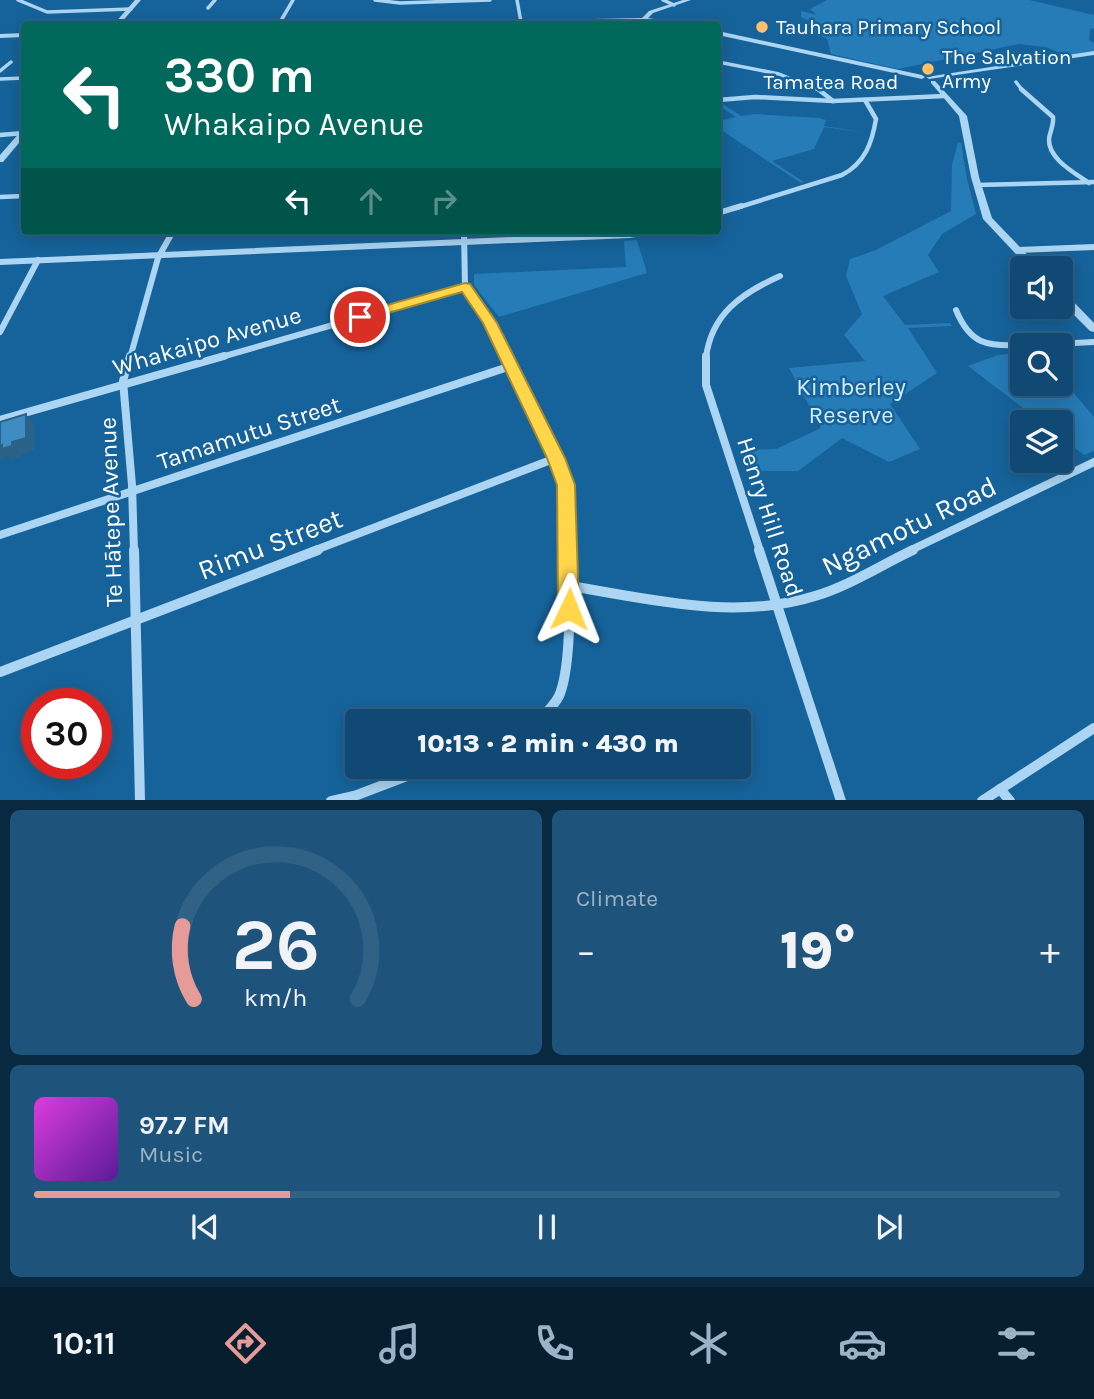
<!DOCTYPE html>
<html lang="en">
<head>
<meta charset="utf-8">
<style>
  body { margin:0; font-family:Karla,sans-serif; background:#1e547c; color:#f1f3f6; height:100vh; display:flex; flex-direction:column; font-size:26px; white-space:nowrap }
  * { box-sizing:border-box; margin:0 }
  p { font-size:23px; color:#9cb3c5 }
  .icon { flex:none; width:38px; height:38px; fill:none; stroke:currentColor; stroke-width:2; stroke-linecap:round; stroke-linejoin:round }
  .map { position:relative; height:800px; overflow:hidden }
  .side { display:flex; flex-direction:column; gap:10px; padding:10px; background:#092940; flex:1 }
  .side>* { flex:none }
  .hud { position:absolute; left:21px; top:21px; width:700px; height:214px; border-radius:7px; box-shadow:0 4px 18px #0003,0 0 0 2px #306286; background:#00695c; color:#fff; overflow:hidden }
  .controls { position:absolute; left:1010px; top:256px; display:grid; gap:14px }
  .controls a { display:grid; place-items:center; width:63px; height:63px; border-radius:7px; background:#104a74; box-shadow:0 4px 18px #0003,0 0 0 2px #306286; font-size:35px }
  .speed { position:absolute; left:21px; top:688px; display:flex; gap:14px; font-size:35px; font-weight:700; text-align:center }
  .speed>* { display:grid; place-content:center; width:91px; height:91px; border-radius:50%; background:#104a74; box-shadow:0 4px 18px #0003,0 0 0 2px #306286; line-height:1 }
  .speed .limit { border:10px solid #d22; background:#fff; color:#111 }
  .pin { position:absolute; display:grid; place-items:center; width:60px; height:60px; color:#fff; margin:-30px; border:4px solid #fff; border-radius:50%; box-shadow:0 2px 7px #0007 }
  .me { position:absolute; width:77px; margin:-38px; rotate:2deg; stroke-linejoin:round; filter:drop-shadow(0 0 5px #0008) }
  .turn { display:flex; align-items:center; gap:24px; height:147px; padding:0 28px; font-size:32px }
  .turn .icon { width:91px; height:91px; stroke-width:2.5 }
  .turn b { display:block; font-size:49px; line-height:60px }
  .lanes { display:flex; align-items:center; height:66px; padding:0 28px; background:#0003; justify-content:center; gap:35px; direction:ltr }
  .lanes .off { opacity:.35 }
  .big { font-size:52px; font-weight:800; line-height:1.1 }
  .side .tile { flex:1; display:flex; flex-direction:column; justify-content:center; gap:10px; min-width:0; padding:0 24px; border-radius:10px; background:#1e547c }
  .side .dial { align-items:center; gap:0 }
  .dial svg { height:182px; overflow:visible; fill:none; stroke:#306286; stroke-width:7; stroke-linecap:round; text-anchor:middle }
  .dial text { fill:#f1f3f6; stroke:none }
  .song { display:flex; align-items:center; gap:21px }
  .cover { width:84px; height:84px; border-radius:10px; background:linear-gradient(135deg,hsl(300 70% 55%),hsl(270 70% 35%)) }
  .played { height:7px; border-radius:4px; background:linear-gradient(90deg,#e69b98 25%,#306286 25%) }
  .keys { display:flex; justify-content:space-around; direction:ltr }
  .heat { display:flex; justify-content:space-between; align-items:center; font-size:38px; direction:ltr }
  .side .tiles { flex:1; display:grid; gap:10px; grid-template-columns:1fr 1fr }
  .tile:last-child { grid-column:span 2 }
  .trip { position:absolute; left:345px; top:709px; width:406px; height:70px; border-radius:7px; background:#104a74; box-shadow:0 4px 18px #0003,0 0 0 2px #306286; font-weight:800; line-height:70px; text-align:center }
  .tab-bar { display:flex; height:112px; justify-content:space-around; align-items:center; background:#061e2e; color:#9cb3c5 }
  .tab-bar .icon { width:49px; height:49px }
  .tab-bar .selected { color:#e69b98 }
  .tab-bar b { font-size:32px; color:#f1f3f6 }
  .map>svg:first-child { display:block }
  .green { fill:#257cb7 }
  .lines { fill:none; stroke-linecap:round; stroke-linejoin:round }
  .minor-far4 { stroke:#abd5f2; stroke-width:3.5 }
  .minor-far3 { stroke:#abd5f2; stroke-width:4.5 }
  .minor-far2 { stroke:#abd5f2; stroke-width:6 }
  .minor-far1 { stroke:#abd5f2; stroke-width:8 }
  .minor { stroke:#abd5f2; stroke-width:10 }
  .tertiary { fill:#abd5f2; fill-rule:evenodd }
  .shaded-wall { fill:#2b6287 }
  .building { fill:#3e8cc1; stroke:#2b6287; stroke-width:2 }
  .route { fill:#ffd54a; stroke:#a68a30; stroke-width:2 }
  .poi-dot { fill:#ffc06d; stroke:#16639b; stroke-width:2.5 }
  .labels { text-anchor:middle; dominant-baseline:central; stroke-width:5; stroke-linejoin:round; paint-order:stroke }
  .far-poi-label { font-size:21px; fill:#fff; stroke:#16639b; text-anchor:start }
  .far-street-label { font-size:21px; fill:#fff; stroke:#16639b }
  .street-label { font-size:24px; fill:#fff; stroke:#16639b }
  .park-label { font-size:24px; fill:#d3ecfd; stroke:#16639b }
  .near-street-label { font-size:28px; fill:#fff; stroke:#16639b }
</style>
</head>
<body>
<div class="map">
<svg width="1094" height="801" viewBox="0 0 1094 801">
  <rect width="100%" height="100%" fill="#16639b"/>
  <g class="green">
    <path d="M827 0H1029L1094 15V28L1090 29 1089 40 1094 43V51L1067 56 1046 47 1019 44 898 69 831 54 827 39 808 29 809 21 801 17V11L817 15 810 9Z"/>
    <path d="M721 103 741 116 755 114 819 118 826 120 824 126 867 133 824 127 814 149 772 161 804 182 801 183 718 128V121L736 117 718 105Z"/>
    <path d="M958 142 961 143 967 179 976 214 942 234 928 255 939 272 883 296 905 325 950 323 952 326 908 328 937 373 890 404 920 449 889 462 842 438 798 471H747L740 450 776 449 821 428 789 368 865 361 844 335 862 314 846 276 850 259 876 250 951 211 952 165Z"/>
    <path d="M637 240 647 273 499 317 474 285V274L626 267 624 241Z"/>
    <path d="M1022 353V383H1060L1061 378 1094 417V451L1084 455 1061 437 1060 422H1041L968 366 998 355Z"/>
  </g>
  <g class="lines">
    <g class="minor-far4">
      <path d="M18 0 47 12 131 9"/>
      <path d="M375 0 400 3 490 0"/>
      <path d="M517 0 521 22"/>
      <path d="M663 0 674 5"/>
      <path d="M208 8 215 0"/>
      <path d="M279 24 293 0"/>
      <path d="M718 62 779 74 821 91"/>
      <path d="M0 71 11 62"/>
      <path d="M0 79 24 78"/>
      <path d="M1016 82 1023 91"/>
    </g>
    <g class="minor-far3">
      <path d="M818 89 833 101"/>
      <path d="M1021 89 1053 117C1054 125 1050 131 1049 139 1048 159 1075 173 1089 183"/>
      <path d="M718 100 755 97 833 101 945 96"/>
      <path d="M0 135 24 133"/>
      <path d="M977 185 1094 182"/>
      <path d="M0 197 24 196"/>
      <path d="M736 208 842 175C865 163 872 143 876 119L865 100"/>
    </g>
    <g class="minor-far2">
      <path d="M718 213 741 206"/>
      <path d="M464 231 465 287 490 323 507 358"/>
      <path d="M1018 250 1094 247"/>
      <path d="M0 262 629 235 656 231"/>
      <path d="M956 310C970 344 987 347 1022 345"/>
      <path d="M0 332 38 260"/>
      <path d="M1034 345 1094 342"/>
      <path d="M130 358 158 258 173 231"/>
      <path d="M218 358 465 287"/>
      <path d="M706 358C711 314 742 293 780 276"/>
    </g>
    <g class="minor-far1">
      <path d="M130 356 123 381 132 485 134 551"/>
      <path d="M506 356 556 458 566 485 569 551"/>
      <path d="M706 356V385L760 551"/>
      <path d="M0 420 224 356"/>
      <path d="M0 535 511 366"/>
      <path d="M313 551 556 458"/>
      <path d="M909 551 1094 462"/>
    </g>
    <g class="minor">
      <path d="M134 550 140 801"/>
      <path d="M759 550 841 801"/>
      <path d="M570 586C650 599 735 621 815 596 849 586 881 565 913 550"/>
      <path d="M0 672 318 550"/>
      <path d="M538 721C546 713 554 706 559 696 572 667 570 583 569 550"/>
      <path d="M1000 789 1010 801"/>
      <path d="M331 801 357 795 433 766"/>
      <path d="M982 801 1094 728"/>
    </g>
    <g class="tertiary">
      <path d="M135 0H141L120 24H114Z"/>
      <path d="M683 0H691L653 13 648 18 673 22 676 24 640 21 435 24 438 22 642 18 649 11Z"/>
      <path d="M718 31 922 75 925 77 922 79 718 35Z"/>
      <path d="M24 33V37L0 38V34Z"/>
      <path d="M1094 51V55L929 79 926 77Z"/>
      <path d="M931 81H935L967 116 979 177 992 218 1040 268H1029L983 219 971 177 959 116 931 83Z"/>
      <path d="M21 131H24V137L3 162H0V155Z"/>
      <path d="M1060 291 1064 292 1094 323V332L1090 331 1060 301Z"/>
    </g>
  </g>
  <path class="shaded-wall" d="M26 414 34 425V450L21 454V457L10 460 8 457 0 460V446L12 442Z"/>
  <path class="building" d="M26 414V438L12 442V446L2 449V445L0 446V422Z"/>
  <path class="route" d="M465 283 470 284 497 323 565 458 575 485 579 609 576 616 569 618 561 616 558 609 557 485 547 458 483 323 462 292 360 321 353 317 355 314Z"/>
  <g class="poi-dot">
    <circle cx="762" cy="27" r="7"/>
    <circle cx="928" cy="69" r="7"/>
  </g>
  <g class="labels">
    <g class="far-poi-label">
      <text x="776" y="27">Tauhara Primary School</text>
      <text x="942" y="57">The Salvation<tspan x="942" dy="24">Army</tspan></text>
    </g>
    <g class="far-street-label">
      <text x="831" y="82">Tamatea Road</text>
    </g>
    <g class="street-label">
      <text transform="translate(207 341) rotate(-16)">Whakaipo Avenue</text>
      <text transform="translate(249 433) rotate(-18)">Tamamutu Street</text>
      <text transform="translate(111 512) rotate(-92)">Te Hātepe Avenue</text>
      <text transform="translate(770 517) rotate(72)">Henry Hill Road</text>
    </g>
    <g class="park-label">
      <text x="851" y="387">Kimberley<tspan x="851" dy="28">Reserve</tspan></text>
    </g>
    <g class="near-street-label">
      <text transform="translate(909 526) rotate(-26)">Ngamotu Road</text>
      <text transform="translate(270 544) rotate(-21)">Rimu Street</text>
    </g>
  </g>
</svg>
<div class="controls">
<a><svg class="icon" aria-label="sound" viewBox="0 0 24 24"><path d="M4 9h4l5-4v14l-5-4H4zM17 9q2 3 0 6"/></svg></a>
<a><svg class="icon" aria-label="search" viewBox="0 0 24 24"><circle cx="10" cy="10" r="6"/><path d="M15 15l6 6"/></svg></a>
<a><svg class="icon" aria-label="layers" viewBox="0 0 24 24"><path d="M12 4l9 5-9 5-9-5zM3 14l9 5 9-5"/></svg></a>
</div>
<div class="speed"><div class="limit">30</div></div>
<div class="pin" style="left:360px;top:317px;background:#d93025"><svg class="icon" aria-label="arrive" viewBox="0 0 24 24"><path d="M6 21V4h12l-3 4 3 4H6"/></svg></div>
<svg class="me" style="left:569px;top:609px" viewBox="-20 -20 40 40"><path d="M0-17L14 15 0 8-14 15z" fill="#ffd54a" stroke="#fff" stroke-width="4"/></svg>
<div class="trip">10:13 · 2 min · 430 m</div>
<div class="hud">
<div class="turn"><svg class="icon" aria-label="left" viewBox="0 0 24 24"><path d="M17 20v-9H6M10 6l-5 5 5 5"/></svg><div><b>330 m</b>Whakaipo Avenue</div></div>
<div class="lanes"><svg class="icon" aria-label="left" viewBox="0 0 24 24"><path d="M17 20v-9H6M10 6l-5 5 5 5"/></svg><svg class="icon off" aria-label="ahead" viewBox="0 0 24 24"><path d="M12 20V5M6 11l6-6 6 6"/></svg><svg class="icon off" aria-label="right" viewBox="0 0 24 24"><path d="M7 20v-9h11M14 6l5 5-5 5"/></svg></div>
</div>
</div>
<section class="side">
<div class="tiles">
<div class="tile dial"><svg viewBox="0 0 100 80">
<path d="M14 69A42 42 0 1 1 86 69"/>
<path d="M14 69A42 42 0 0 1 9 37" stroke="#e69b98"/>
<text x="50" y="56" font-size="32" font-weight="700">26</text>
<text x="50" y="72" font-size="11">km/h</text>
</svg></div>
<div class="tile"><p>Climate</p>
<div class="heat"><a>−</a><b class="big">19°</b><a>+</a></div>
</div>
<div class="tile">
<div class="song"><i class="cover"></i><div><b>97.7 FM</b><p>Music</p></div></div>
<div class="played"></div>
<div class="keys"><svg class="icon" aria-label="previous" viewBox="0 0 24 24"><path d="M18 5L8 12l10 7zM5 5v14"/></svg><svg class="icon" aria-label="pause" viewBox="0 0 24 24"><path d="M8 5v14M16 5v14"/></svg><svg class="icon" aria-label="next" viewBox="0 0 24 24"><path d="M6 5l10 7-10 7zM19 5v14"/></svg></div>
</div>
</div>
</section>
<nav class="tab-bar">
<b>10:11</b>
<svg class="icon selected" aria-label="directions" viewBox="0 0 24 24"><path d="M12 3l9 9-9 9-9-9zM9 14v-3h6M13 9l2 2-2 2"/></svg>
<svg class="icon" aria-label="music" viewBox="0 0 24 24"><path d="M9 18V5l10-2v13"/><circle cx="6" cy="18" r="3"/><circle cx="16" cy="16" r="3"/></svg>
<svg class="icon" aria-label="phone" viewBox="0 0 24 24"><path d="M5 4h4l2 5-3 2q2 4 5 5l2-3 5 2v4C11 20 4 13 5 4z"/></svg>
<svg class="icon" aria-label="climate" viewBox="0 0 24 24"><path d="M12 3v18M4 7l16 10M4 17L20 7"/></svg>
<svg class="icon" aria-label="car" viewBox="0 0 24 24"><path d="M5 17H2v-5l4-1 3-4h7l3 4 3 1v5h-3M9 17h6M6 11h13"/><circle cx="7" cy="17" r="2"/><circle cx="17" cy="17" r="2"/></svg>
<svg class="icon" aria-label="filters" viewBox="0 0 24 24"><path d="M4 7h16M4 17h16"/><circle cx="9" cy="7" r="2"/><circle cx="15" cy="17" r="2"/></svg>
</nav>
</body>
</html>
